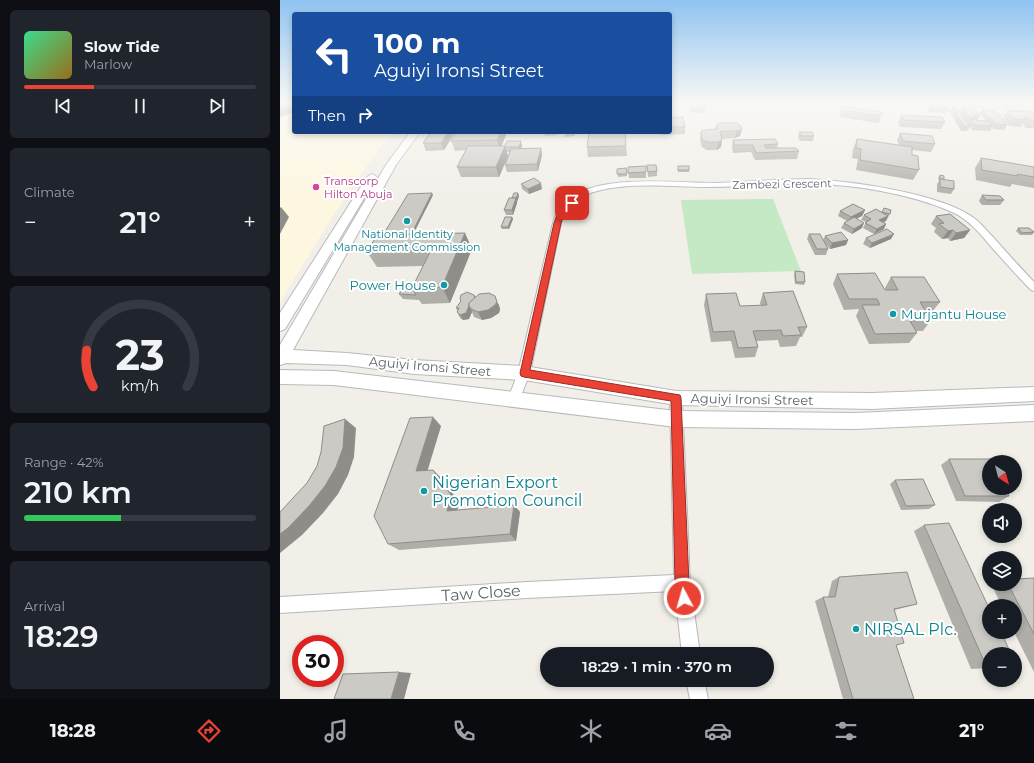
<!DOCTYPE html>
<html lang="en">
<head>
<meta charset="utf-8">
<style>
  body { margin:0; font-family:Montserrat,sans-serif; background:#20242c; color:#f1f3f6; height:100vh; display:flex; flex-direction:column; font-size:15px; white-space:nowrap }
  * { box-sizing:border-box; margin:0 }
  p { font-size:13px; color:#9ea1a6 }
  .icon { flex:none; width:22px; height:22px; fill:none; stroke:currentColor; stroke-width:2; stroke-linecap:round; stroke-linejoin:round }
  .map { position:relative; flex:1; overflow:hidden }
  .panel { display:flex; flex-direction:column; gap:10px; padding:10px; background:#0d0f14; width:280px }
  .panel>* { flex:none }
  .banner { position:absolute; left:12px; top:12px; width:380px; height:122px; border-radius:4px; box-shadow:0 2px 6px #0003; background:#1a4fa0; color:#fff; overflow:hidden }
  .needle { width:26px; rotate:144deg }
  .tools { position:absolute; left:702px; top:455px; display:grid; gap:8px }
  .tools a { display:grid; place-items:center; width:40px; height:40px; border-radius:50%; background:#171b24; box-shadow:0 2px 6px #0003; font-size:20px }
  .speed { position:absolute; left:12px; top:635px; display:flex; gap:8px; font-size:20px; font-weight:700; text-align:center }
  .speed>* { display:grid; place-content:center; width:52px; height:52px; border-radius:50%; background:#171b24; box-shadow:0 2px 6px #0003; line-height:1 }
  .speed .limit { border:6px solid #d22; background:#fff; color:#111 }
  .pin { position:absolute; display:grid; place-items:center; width:34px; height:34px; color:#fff; margin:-17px; border-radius:8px; box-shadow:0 2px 6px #0006 }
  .me { position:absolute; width:44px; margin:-22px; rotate:354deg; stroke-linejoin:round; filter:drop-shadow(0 0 3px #0008) }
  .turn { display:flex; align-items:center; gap:14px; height:84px; padding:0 16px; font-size:18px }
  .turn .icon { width:52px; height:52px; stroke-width:2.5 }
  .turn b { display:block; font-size:28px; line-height:34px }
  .then { display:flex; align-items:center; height:38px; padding:0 16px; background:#0003; gap:8px; font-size:15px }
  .big { font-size:30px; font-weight:600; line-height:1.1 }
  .panel .tile { flex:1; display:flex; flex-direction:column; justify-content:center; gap:6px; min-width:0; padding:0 14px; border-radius:6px; background:#20242c }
  .panel .dial { align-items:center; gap:0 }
  .dial svg { height:104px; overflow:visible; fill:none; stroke:#363941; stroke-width:7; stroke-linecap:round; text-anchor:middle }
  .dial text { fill:#f1f3f6; stroke:none }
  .song { display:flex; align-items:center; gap:12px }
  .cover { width:48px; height:48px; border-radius:6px; background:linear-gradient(135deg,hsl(150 70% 55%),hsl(40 70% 35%)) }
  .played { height:4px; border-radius:2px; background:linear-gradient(90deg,#ea4335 30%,#363941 30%) }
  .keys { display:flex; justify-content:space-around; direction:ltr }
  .heat { display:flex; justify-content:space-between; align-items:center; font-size:22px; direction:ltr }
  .charge { height:6px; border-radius:3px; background:linear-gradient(90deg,#34c759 42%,#363941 0) }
  .trip { position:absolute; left:260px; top:647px; width:234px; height:40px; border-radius:20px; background:#171b24; box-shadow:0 2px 6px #0003; font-weight:600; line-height:40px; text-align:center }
  .tabs { display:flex; height:64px; justify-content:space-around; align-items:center; background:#090b0e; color:#9ea1a6 }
  .tabs .icon { width:28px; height:28px }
  .tabs .on { color:#ea4335 }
  .tabs b { font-size:18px; color:#f1f3f6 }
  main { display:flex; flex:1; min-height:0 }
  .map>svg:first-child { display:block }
  .commercial { fill:#fef7e0 }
  .green { fill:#c5e8c5 }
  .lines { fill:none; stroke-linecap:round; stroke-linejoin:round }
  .minor-casing { stroke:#b5b8bc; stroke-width:2 }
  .secondary-casing { stroke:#b6babf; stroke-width:2 }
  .minor { fill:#fff; fill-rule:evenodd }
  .secondary { fill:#fff; fill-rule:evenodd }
  .wall { fill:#afaea9 }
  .shaded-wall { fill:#8f8d8a }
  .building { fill:#cccac5; stroke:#8f8d8a }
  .route { fill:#ea4335; stroke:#982c22 }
  .hotel-dot { fill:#d1479c; stroke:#fff; stroke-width:1.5 }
  .culture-dot { fill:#0f9aa8; stroke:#fff; stroke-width:1.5 }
  .labels { text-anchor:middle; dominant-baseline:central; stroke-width:4; stroke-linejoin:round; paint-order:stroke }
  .far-hotel-label { font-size:11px; fill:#b23c85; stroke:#fff; text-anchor:start }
  .far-street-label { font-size:11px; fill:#5f6368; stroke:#fff }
  .far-culture-label { font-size:11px; fill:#0d838f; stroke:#fff }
  .culture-label { font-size:13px; fill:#0d838f; stroke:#fff; text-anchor:end }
  .street-label { font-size:13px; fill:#5f6368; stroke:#fff }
  .near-culture-label { font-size:16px; fill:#0d838f; stroke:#fff; text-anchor:start }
  .near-street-label { font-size:16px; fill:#5f6368; stroke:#fff }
</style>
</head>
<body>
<main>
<section class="panel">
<div class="tile">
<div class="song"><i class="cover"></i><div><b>Slow Tide</b><p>Marlow</p></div></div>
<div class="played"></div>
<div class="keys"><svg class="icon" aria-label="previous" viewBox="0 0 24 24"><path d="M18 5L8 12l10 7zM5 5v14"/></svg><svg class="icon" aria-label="pause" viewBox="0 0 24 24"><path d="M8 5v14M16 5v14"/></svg><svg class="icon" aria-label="next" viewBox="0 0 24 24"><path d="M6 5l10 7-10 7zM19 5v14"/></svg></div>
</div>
<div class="tile"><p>Climate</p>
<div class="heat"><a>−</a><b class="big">21°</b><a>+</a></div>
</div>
<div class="tile dial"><svg viewBox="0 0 100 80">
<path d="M14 69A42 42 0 1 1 86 69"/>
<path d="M14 69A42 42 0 0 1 9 41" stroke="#ea4335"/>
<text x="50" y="56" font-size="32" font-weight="700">23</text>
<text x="50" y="72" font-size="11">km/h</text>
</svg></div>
<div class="tile"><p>Range · 42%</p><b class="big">210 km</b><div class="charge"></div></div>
<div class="tile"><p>Arrival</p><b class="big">18:29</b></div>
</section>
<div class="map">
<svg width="754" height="699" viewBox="0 0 754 699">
  <rect width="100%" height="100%" fill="#f1efe8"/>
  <path class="commercial" d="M0 103H14V132H113L92 158 53 216 0 302Z"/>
  <path class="green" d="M493 199 521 271 412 274 401 200Z"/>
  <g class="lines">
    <defs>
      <g id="minor">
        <path d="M633 103 754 112V116L656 110Z"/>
        <path d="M529 179C571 181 660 193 694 218 701 223 707 231 713 237 726 252 740 267 754 282V291L751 290C738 277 726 263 714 250 701 235 690 220 672 212 632 194 573 184 530 184 495 183 461 187 427 187 387 187 330 179 295 200 287 205 284 214 281 223L250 373 238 403 234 404 230 403 228 399 238 373 273 223C276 214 280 203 289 198 325 174 393 183 435 183 466 182 498 179 529 179Z"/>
        <path d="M396 393 400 394 402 398 410 583 420 654H402L395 591 247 598 0 613V597L247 582 394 575 390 398 392 394Z"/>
        <path d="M406 680H424L428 699H410Z"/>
      </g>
      <g id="secondary">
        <path d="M130 132H140L116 165 13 350 67 353 134 360 244 366 396 391 592 393 754 387V401L592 409 396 405 244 380 134 374 67 365 6 363 0 365V345L106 165Z"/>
        <path d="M92 174 97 177 5 329 0 331V313L87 177Z"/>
        <path d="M0 370 54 371 396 411 575 413 754 405V421L575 429 396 427 54 385 0 384Z"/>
      </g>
    </defs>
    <use href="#minor" class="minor-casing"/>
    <use href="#secondary" class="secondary-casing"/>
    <use href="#minor" class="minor"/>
    <use href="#secondary" class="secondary"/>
  </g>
  <g class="wall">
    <path d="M412 103H427L426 106 423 113 410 112V107Z"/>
    <path d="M594 103H623L622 105 594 104Z"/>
    <path d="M660 103H689L688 105Z"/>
    <path d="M693 103H730L732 105 731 107 721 106 719 104H703L702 105H692Z"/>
    <path d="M734 103H745L743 106H737Z"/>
    <path d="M650 105 669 109 666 113 649 112 648 110Z"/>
    <path d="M562 106 601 116 599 123 559 117Z"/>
    <path d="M672 107 680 111 682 108 700 116 697 120 706 121 700 114 702 110 727 125 724 130 713 129 712 127 710 131 692 130 690 127 687 131H681L670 112Z"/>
    <path d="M727 111 754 112V128H746L743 124H742L741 127 729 126 723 118Z"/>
    <path d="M621 115 665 122 661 129 620 127 618 122Z"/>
    <path d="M390 118 405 127V134L381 135V132H390Z"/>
    <path d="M436 126 462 129 460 136 455 138 442 139V140L441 147 437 150H427L422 147 420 140 421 132 435 129Z"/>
    <path d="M264 132H277V135L265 136Z"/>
    <path d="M284 132H295V136L285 137Z"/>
    <path d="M345 132 347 156 308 157 307 147Z"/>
    <path d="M519 132 534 136 533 141H520L518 137Z"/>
    <path d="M620 133 655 144 651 152 632 150V155L639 170 633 180 576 170 578 159 572 158 573 149 577 139 619 145 617 140Z"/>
    <path d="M174 134 164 150 146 151 143 143Z"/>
    <path d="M226 135 221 146H242L241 148H261L262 155 258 171 227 172 225 165 229 152H226L228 156 219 177H181L177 167 186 150 175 151 171 141Z"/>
    <path d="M453 140 498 144 497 148 519 151 517 159 475 160 471 152 453 153 452 147Z"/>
    <path d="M701 158 754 167V188L732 184 730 187 696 180 695 168Z"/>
    <path d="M367 165 377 171V176L368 177Z"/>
    <path d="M366 166V178H349L348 167Z"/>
    <rect x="398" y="166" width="11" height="6"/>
    <path d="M346 168 347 176 338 177 337 169Z"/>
    <path d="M660 175 674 189 671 194 657 192V184L659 181 658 178Z"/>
    <path d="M241 184 262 189 249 194 242 189Z"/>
    <path d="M153 195 133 235 192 249 170 303 142 304 139 300 123 299 119 294 134 284 143 266 97 267 87 252 103 235Z"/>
    <path d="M702 195 724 200 720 205H702L699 201Z"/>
    <path d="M239 196 237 202V203L233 215H226L224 210 232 198Z"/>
    <path d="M585 210 582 216 576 219 582 228 572 234 561 228 564 223 567 221 558 216 560 211Z"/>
    <path d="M602 212 610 214 606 221 603 222 606 224 604 229 594 234 583 228 586 222 581 220 584 215Z"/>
    <path d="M656 216 690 230 684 238 670 241 668 238 662 239 654 232 656 228 651 224Z"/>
    <path d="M232 217 233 219 229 229H222L221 227Z"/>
    <path d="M738 228 754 232 752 235H740L736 231Z"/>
    <path d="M529 234 543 240 545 236 568 240 566 245 550 249 546 245 548 249 546 255H535L527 239Z"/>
    <path d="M586 238 611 239 590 248 583 244Z"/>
    <path d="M515 271 525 282 524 285 515 284 514 274Z"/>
    <path d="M557 274 605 290H606L605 288 611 277 660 302 652 312H646L651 320 643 331H636L637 333 629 343 589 344 576 316 579 309 564 310 553 284Z"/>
    <path d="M483 293 527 327 522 337H520L516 346 500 347 498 340 476 341 478 347 475 357 455 358 451 341 431 342 424 305 426 294 460 306H481L480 303Z"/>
    <path d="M194 295 196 297 219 304 220 309 219 313 211 318 202 320 194 317 192 312 189 319 183 320 180 318 177 312 178 311 176 308Z"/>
    <path d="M161 426 147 470H153L161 478 179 502 177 510 234 505 240 512 236 541 119 550 108 544Z"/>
    <path d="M669 459 729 496 719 502 676 501 661 465Z"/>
    <path d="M615 480 655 505 649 509 621 510 610 484Z"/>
    <path d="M644 525 709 668 691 669 634 531Z"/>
    <path d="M559 577 637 604 615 610 616 645 634 699H563L535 601 543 597H548L552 581Z"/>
    <path d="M754 578V672L734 632 735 606H722L711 584H735Z"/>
  </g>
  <g class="shaded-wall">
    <path d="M0 103H8L14 112 0 117Z"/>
    <path d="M426 103H427L426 106 423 113V109Z"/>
    <path d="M462 129 460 136 455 138 456 131Z"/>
    <path d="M168 132H173L174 134 164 150 161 143Z"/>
    <path d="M221 132H225L226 135 220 150 217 140Z"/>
    <path d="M442 140 441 147 437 150 438 142Z"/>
    <path d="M241 141 242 146 240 152 239 147Z"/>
    <path d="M225 146 228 156 219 177 216 167Z"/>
    <path d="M261 148 262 155 258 171 257 164Z"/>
    <path d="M261 183 262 189 249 194 248 189Z"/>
    <path d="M152 193 153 195 127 246 126 244Z"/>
    <path d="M238 193 239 196 237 202 236 199Z"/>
    <path d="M236 198 237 203 233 215 232 210Z"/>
    <path d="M1 207 9 217 0 234V208Z"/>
    <path d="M585 210 582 216 569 222 571 217Z"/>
    <path d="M608 216 606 221 597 225 599 220Z"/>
    <path d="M232 217 233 219 229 229 228 227Z"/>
    <path d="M584 223 582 228 572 234 574 229Z"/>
    <path d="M606 224 604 229 594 234 597 229Z"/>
    <path d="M673 230 668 238 662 239 668 231Z"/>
    <path d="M690 230 684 238 670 241 676 233Z"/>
    <path d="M185 233 192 249 170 303 162 287Z"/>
    <path d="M614 234 611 239 590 248 592 243Z"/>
    <path d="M568 240 566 245 550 249 552 243Z"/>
    <path d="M194 295 197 300 191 309 192 312 189 319 183 320 180 315Z"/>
    <path d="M215 296 220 309 219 313 211 318 202 320 198 312Z"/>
    <path d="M153 417 161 426 145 479 136 471Z"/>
    <path d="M65 419 76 428 74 457 68 475 58 494 43 513 22 535 0 553V534Z"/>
    <path d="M153 470 161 478 179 502 176 517 167 511Z"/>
    <path d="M234 505 240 512 236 541 230 534Z"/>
    <path d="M119 672 131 673 124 699H111Z"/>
  </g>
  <g class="building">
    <path d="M412 103H426L423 109 410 107Z"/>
    <path d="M722 103H730L732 105 722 104Z"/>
    <path d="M650 105 667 106 669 109 651 107Z"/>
    <path d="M562 106 602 112 601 116 561 110Z"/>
    <path d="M672 107 677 108 690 126H684Z"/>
    <path d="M682 108H694L700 116 693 115 696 118H689Z"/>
    <path d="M702 110 716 111 727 125 716 124Z"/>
    <path d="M727 111 754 112V121L750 120 748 117H743L745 120 734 119Z"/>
    <path d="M621 115 662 117 665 122 624 120Z"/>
    <path d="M403 117 405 127H390V118Z"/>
    <path d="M691 119 709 122 712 126 694 125Z"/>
    <path d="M439 123H456L460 125 462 129 456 131H442L440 132 442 140 438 142H427L422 140 421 132 425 130 437 129 436 126Z"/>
    <path d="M151 132H168L161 143H143Z"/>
    <path d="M177 132H221L217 140 171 141Z"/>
    <path d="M309 132H345L346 146 307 147Z"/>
    <path d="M519 132H532L534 136H522Z"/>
    <path d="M620 133 652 136 655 144 623 141Z"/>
    <path d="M495 139 498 144 484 145 486 148H516L519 151 476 153 473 145H454L453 140Z"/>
    <path d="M577 139 632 147V155L638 156 639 170 580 160 581 149 576 148Z"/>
    <path d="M227 141H241L239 147H224Z"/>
    <path d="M188 146H225L216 167H177Z"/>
    <path d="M261 148 257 164 225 165 231 149Z"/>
    <path d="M701 158 754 167V177L737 174 738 176 702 170Z"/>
    <path d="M367 165H376L377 171 368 172Z"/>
    <path d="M366 166V172L348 173V167Z"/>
    <rect x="398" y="166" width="11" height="4"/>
    <path d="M346 168 347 174H337V169Z"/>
    <path d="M660 175 664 176V179H660Z"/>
    <path d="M254 178 261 183 248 189 241 184Z"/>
    <path d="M660 179 674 181V189L660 187Z"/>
    <path d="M152 193 131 235H103L128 194Z"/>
    <path d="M234 193H238L236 199V198H232Z"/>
    <path d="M702 195 720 196 724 200H706Z"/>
    <path d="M229 198H236L232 210H224Z"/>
    <path d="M573 204 585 210 571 217 560 211Z"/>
    <path d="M604 208 611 210 610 214 602 212Z"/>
    <path d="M596 209 608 216 599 220 606 224 597 229 585 223 591 219 584 215Z"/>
    <path d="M670 214 690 230 676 233 673 230 668 231 659 224 664 223 656 216Z"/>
    <path d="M225 217H232L228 227H221Z"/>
    <path d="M574 217 584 223 574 229 564 223Z"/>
    <path d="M738 228H749L754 232 742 233Z"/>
    <path d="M607 229 614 234 592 243 586 238Z"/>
    <path d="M561 232 568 240 552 243 545 236Z"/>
    <path d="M185 233 162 287 132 288 151 250 87 252 97 235Z"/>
    <path d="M529 234H540L548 249H537Z"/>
    <path d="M515 271 524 272 525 282H516Z"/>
    <path d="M595 273 605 290H618L611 277H644L660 302H640L651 320 630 321 637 333 595 334 582 305H600L597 299H569L557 274Z"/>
    <path d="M126 284H134L132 288 136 295 119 294Z"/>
    <path d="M513 291 527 327H518L521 335 503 336 501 330 473 331 478 347 458 348 454 331 433 332 426 294 456 293 460 306 487 305 483 293Z"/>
    <path d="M187 292 194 295 195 298 189 303V306L186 313 180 315 177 312 179 308H176L181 301 180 298 181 295Z"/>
    <path d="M209 293 215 296 217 302 215 305 208 310 198 312 191 309 189 306V303L199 294Z"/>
    <path d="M153 417 136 471 153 470 171 495 167 511 234 505 230 534 108 544 94 516 130 418Z"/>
    <path d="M65 419 63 448 56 467 45 486 29 506 8 528 0 534V512L27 483 37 466 41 452 44 426Z"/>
    <path d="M669 459H710L711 462H709V488H725L729 496H685Z"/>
    <path d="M643 479 655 505 626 506 615 480Z"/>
    <path d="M669 523 709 608V632H721L731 654H709V668H707L644 525Z"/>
    <path d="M627 572 637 604 614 609 624 643 616 645 634 699H573L543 597H555L559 577Z"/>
    <path d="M754 578V634L728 584H735V579Z"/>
    <path d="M119 672 111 699H54L63 674Z"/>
  </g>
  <linearGradient id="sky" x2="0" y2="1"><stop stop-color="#8fc3f1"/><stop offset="0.51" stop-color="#f9f8f5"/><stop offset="1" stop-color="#f9f8f5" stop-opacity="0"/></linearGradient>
  <rect width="754" height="201" fill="url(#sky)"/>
  <path class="route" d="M290 202 295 203 285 211 281 223 250 370 400 395 401 398 409 583 411 598 409 602 404 604 399 602 395 583 391 401 244 377 241 376 240 373 274 223 279 209Z"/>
  <circle class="hotel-dot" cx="36" cy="187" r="4"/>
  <g class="culture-dot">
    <circle cx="127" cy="221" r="4"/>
    <circle cx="164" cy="285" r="4"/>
    <circle cx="613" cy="314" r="4"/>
    <circle cx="144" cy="491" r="4"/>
    <circle cx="576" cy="629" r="4"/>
  </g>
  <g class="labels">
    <g class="far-hotel-label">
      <text x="44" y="181">Transcorp<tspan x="44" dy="13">Hilton Abuja</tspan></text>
    </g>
    <g class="far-street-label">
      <text transform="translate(502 184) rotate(-1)">Zambezi Crescent</text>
    </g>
    <g class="far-culture-label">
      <text x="127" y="234">National Identity<tspan x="127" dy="13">Management Commission</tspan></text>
    </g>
    <g class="culture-label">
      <text x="156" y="285">Power House</text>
      <text x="621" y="314" text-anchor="start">Murjantu House</text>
    </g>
    <g class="street-label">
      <text transform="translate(150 366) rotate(5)">Aguiyi Ironsi Street</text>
      <text transform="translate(472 399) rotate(1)">Aguiyi Ironsi Street</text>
    </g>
    <g class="near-culture-label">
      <text x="152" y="482">Nigerian Export<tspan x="152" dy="18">Promotion Council</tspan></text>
      <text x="584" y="629">NIRSAL Plc.</text>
    </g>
    <g class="near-street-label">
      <text transform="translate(201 593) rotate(-4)">Taw Close</text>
    </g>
  </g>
</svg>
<div class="tools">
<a><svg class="needle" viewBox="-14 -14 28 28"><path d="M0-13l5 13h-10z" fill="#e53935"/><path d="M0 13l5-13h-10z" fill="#9ea1a6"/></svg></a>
<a><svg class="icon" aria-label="sound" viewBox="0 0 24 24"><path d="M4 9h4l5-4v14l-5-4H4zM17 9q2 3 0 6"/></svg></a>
<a><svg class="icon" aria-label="layers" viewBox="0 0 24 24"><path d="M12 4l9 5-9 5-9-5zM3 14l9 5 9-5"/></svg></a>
<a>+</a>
<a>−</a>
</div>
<div class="speed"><div class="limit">30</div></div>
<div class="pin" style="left:292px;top:203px;background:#d93025"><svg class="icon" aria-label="arrive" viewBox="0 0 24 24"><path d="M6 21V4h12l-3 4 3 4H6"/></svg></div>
<svg class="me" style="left:404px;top:598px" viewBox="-20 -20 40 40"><circle r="17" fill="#ea4335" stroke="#fff" stroke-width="3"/><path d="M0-11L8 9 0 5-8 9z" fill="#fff"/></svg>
<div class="trip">18:29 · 1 min · 370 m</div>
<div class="banner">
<div class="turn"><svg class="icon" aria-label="left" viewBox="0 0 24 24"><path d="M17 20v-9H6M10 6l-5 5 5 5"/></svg><div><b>100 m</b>Aguiyi Ironsi Street</div></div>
<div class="then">Then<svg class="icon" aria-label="right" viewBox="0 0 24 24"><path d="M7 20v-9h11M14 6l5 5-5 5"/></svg></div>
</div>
</div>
</main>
<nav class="tabs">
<b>18:28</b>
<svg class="icon on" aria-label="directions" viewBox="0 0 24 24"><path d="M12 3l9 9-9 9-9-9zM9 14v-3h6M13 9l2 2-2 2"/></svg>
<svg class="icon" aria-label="music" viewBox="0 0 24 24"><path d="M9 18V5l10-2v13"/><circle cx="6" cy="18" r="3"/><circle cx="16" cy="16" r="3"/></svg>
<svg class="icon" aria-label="phone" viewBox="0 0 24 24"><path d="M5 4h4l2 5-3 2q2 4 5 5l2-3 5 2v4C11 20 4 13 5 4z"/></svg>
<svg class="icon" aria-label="climate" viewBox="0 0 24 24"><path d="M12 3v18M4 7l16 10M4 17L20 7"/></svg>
<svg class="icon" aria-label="car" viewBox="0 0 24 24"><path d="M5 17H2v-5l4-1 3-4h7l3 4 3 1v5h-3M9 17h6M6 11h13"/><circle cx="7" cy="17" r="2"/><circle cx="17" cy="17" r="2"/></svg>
<svg class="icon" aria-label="filters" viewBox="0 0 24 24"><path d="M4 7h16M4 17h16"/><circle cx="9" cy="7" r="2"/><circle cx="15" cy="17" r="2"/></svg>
<b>21°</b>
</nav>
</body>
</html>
